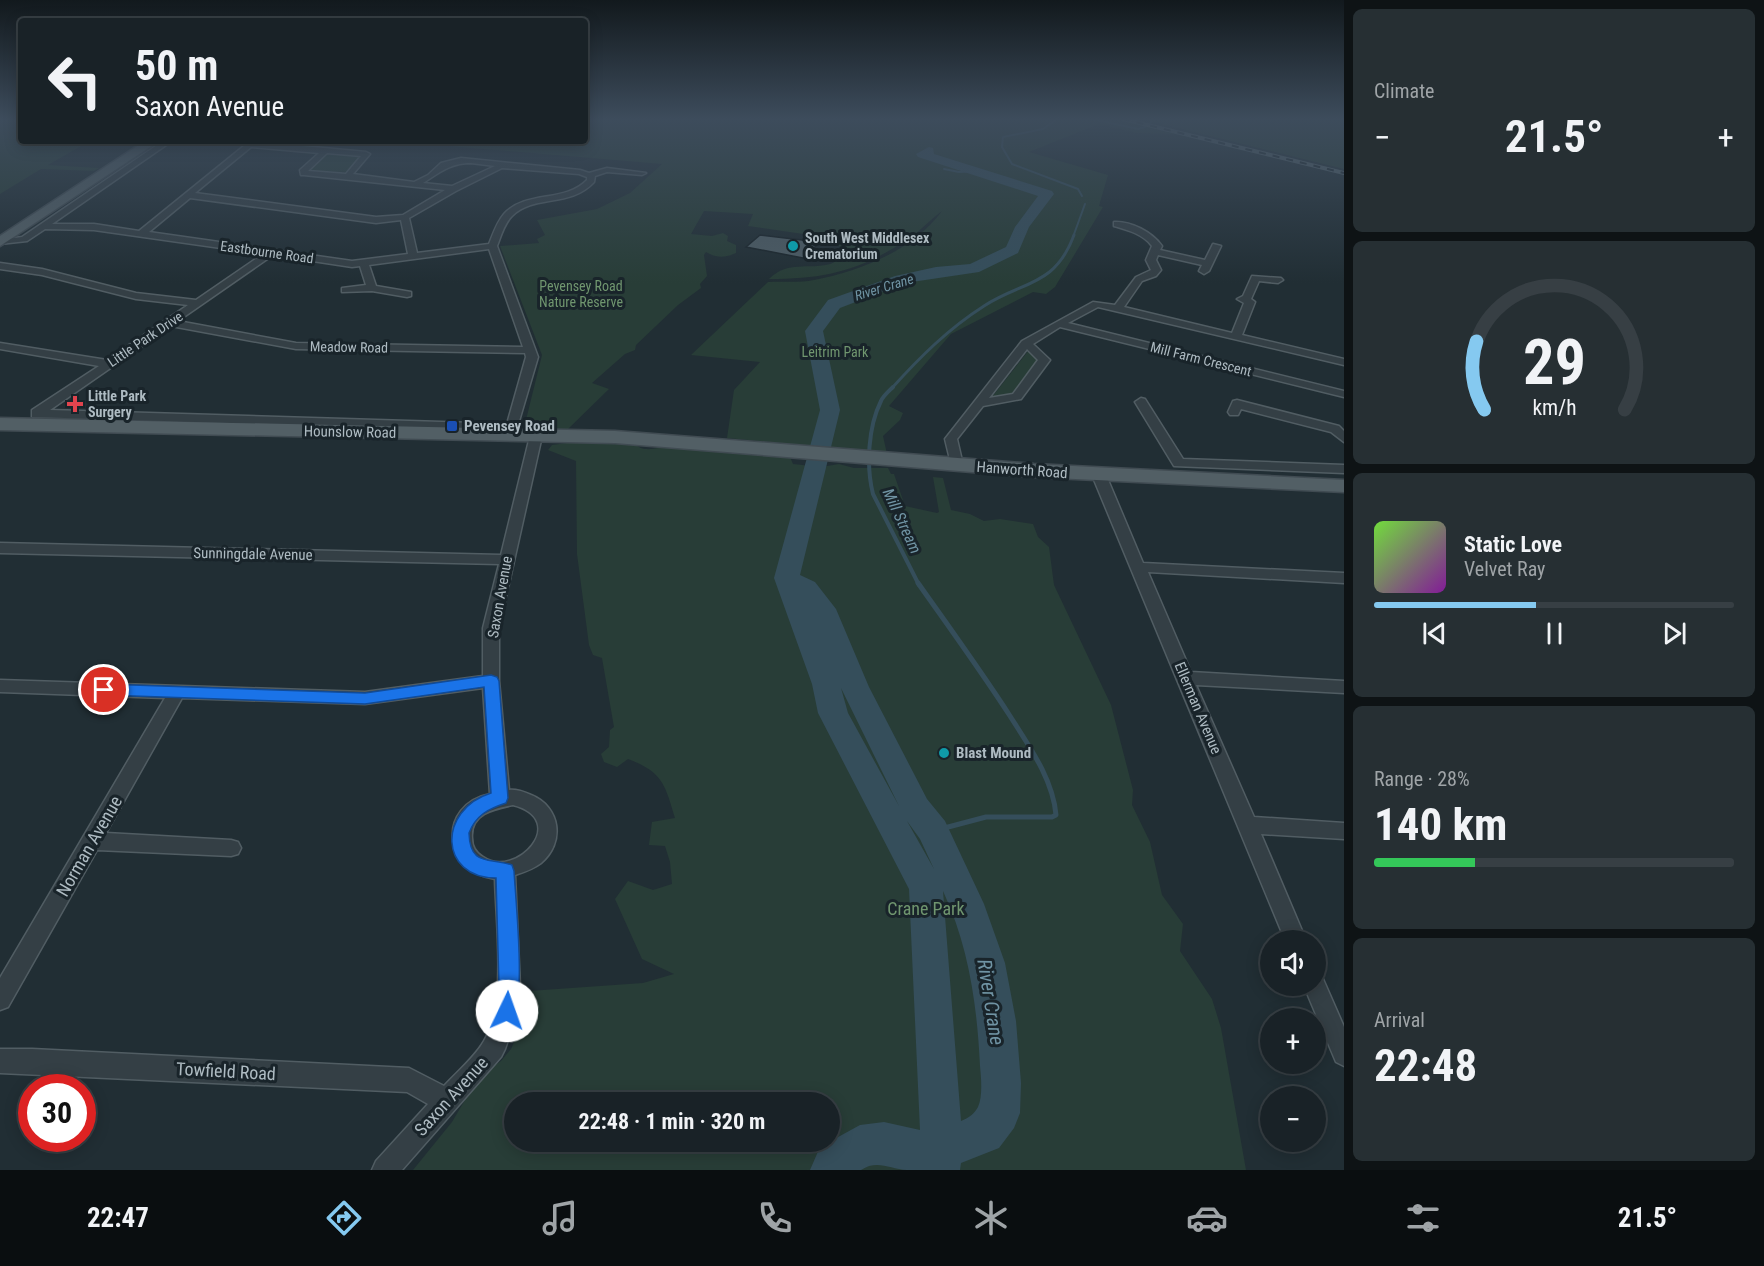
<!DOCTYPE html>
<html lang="en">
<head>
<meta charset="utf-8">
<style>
  body { margin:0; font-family:"Roboto Condensed",sans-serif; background:#262f33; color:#f1f3f6; height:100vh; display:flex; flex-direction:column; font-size:22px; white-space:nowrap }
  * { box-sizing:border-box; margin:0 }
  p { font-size:20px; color:#9fa4a7 }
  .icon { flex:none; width:33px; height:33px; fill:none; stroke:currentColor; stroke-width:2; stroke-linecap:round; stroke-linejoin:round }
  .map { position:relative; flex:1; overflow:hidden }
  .sheet { display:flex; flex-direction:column; gap:9px; padding:9px; background:#0e1315; width:420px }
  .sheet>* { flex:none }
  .guide { position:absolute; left:18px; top:18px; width:570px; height:126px; border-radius:6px; box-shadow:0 3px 15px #0003,0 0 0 2px #373f44; background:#192227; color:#f1f3f6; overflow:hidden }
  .fabs { position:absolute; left:1260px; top:930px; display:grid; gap:12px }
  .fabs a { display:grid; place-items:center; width:66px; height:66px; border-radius:50%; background:#192227; box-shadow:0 3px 15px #0003,0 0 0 2px #373f44; font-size:30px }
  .speed { position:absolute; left:18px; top:1074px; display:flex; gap:12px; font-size:30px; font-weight:700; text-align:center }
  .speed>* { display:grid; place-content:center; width:78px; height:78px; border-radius:50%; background:#192227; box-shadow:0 3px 15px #0003,0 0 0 2px #373f44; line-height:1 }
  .speed .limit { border:9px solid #d22; background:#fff; color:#111 }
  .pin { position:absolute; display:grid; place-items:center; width:51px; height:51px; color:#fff; margin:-26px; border:3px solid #fff; border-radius:50%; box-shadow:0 2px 6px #0007 }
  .me { position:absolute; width:66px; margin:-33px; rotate:3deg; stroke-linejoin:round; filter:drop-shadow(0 0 4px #0008) }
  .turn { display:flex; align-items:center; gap:21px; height:126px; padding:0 18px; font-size:27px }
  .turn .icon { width:78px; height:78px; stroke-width:2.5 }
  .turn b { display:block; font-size:42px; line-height:51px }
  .big { font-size:45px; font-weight:700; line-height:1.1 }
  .sheet .widget { flex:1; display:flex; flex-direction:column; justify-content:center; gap:9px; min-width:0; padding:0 21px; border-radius:9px; background:#262f33 }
  .sheet .dial { align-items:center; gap:0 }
  .dial svg { height:156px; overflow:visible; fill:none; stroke:#373f44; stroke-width:7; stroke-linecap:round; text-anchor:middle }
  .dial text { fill:#f1f3f6; stroke:none }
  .song { display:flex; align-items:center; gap:18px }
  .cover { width:72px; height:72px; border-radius:9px; background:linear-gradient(135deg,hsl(100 70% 55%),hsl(290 70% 35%)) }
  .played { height:6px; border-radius:3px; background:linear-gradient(90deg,#85c9f0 45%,#373f44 45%) }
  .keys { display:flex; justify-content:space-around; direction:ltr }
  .heat { display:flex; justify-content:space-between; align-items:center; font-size:33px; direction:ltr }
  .charge { height:9px; border-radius:4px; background:linear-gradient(90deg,#34c759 28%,#373f44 0) }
  .trip { position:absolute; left:504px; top:1092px; width:336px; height:60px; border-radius:30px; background:#192227; box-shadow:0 3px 15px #0003,0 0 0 2px #373f44; font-weight:700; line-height:60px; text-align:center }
  .tab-bar { display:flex; height:96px; justify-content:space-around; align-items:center; background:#0a0e10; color:#9fa4a7 }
  .tab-bar .icon { width:42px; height:42px }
  .tab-bar .active { color:#85c9f0 }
  .tab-bar b { font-size:27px; color:#f1f3f6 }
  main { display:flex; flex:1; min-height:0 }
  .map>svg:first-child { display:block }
  .green { fill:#283d37; fill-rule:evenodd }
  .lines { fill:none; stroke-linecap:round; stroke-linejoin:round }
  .stream-far3 { stroke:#354e5b; stroke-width:2 }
  .stream-far2 { stroke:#354e5b; stroke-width:3 }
  .stream-far1 { stroke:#354e5b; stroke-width:4 }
  .stream { stroke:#354e5b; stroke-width:5 }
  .river { fill:#354e5b; fill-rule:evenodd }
  .building { fill:#4c5b63; stroke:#1b262c; stroke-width:1.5 }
  .street-casing { stroke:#515d63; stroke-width:3 }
  .primary-casing { stroke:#404b52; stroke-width:3 }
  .street { fill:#343f45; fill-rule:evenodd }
  .primary { fill:#525f65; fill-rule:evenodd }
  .rail-casing { stroke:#56656c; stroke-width:4 }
  .rail { stroke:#19242a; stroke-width:2; stroke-dasharray:7; stroke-linecap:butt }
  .route { fill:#1a73e8; stroke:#114b97; stroke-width:1.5 }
  .culture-dot { fill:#0f9aa8; stroke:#19242a; stroke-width:2 }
  .health-dot { fill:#e0444e; stroke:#19242a; stroke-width:2 }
  .transit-dot { fill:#1a4fb4; stroke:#19242a; stroke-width:2 }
  .labels { text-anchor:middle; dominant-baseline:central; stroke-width:6; stroke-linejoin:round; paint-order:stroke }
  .far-poi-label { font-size:14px; font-weight:bold; fill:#aebbc2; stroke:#19242a; text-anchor:start }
  .far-street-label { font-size:14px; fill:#aebbc2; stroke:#19242a }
  .far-park-label { font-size:14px; fill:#70966f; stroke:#19242a }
  .far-water-label { font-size:14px; font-style:italic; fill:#7094a4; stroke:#19242a }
  .poi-label { font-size:15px; font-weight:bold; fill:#aebbc2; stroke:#19242a; text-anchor:start }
  .street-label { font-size:15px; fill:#aebbc2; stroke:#19242a }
  .water-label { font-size:16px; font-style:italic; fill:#7094a4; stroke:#19242a }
  .near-street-label { font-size:18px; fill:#aebbc2; stroke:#19242a }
  .near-park-label { font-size:18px; fill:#70966f; stroke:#19242a }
  .near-water-label { font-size:20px; font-style:italic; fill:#7094a4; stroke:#19242a }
</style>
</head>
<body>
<main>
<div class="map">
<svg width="1344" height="1170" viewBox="0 0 1344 1170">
  <rect width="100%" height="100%" fill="#212e34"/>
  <g class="green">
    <path d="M0 119H21V141H90L48 165 99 168 94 171 41 169 0 194Z"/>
    <path d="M585 119H1115L1174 134 1137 133 1099 124 1029 152 1108 175 1099 206 1103 207 1055 287 1046 294 1033 292 951 334 889 406 903 413 900 420 883 436 887 454 845 449 727 438 734 390 760 362 691 355 768 282C783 281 799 283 814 280 861 271 913 250 942 211 931 219 921 230 910 238 861 270 828 279 769 279 788 260 808 270 830 264 834 263 839 259 843 257L841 247 817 236 748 226 753 214 704 211 691 234 712 236 723 233 728 236 727 241 736 245V253C725 258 716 258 706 252L704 255 707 276 700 284 701 288 678 305 636 345 635 350 625 354 592 383 609 389 568 429 524 428 542 355 500 246 539 243 537 239 545 235 537 220 597 209 630 193 662 164 389 141H585Z"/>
    <path d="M1141 119H1344V169Z"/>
    <path d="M333 152 361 157 348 172 308 171 327 153Z"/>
    <path d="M1029 350 1038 359 1013 395 992 397Z"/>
    <path d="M574 442 634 443C644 454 656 447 669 447 709 446 750 454 790 457L793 464 821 467 839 464 854 468H888L891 474H894L905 506 937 513 939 512 933 477 943 478 951 510 970 514 984 521 1000 519 1033 524 1038 537 1049 547 1054 585 1111 705 1133 790 1132 805 1150 842 1162 895 1183 924 1180 951 1212 999 1221 1028 1246 1170H413L452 1122 478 1078 501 1061 511 1049 522 1024 529 991 643 983 674 974 642 959 615 899 628 881 653 890 672 884 670 862 665 846 649 845 652 822 675 818C665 785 663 772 628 759L617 767 604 762 601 754 609 747 610 730 614 727 602 658 593 655 589 645 577 554 576 461 548 450 552 445ZM514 1102H830V1142H514Z"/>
  </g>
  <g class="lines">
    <g class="stream-far3">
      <path d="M1057 119 1043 129 1003 137 1002 147 1012 164 1078 189 1082 196"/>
      <path d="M1092 119 1138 129 1145 127 1155 119"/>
      <path d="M944 169 959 172 977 171"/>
      <path d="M1073 237 1085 204"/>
    </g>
    <path class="stream-far2" d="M892 388C920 357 948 329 984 306 1022 281 1055 287 1074 235"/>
    <path class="stream-far1" d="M893 387C889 391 883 396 881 401 868 427 866 466 873 494L919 585"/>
    <path class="stream" d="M918 583C949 627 981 671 1010 716 1029 746 1053 779 1056 815L1052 817H986L933 831"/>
    <path class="river" d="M929 147 933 148 934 154 1052 191 1054 194 1029 227 1018 253 979 272 905 283 840 308 823 331 840 410 800 575 815 582 836 609 869 687 927 799 945 821 984 904 1005 963 1016 1021 1021 1083 1020 1113 1014 1128 999 1148 961 1163 960 1170C943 1170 925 1170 907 1170 890 1169 877 1159 861 1170H810L820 1147 860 1125 884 1122 920 1130 909 889 818 713 812 684 774 578 820 410 805 331 828 300 895 276 936 267 970 264 1006 247 1015 227 1038 196 918 157 916 154ZM841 688 899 806 848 713ZM907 821 920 839 934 869ZM943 891C969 947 977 1005 980 1066 981 1077 983 1096 978 1107 974 1114 969 1118 961 1121Z"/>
  </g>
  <path class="building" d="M760 235 802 240 816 246 803 258 746 247Z"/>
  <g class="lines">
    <defs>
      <g id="street">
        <path d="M163 141H172L52 224H94L139 231 250 141 366 152 370 154 353 174 414 182 428 175 441 163 461 158 580 170 589 173 607 168 646 173 642 175 607 172 595 176 594 182C570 208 534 194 512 216 504 224 501 236 497 246L538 357 514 438H506L505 431 32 417V410L99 366 0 349V343L107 360 188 305 136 299 42 275 0 269V263L42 269 136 293 196 300 263 254 94 230 45 229 27 241 0 244V240L22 237ZM251 147 319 153 300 170 301 175H304L445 190 403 215 376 217 195 193ZM327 153 361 156 346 174 308 171ZM471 163 495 166 452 186 423 183C439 173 450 163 471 163ZM502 168 579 174 587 177V180C565 203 526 190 504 214 497 222 493 234 489 244L417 253 409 218 456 191ZM190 198 376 223 401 220 408 254 352 261 149 232ZM489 249 523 347 296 343 178 321 273 255 352 267 360 266 366 285 342 288V292L372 291 407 297 411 296V292L376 286 369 265ZM171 326 296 349 525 353 526 357 507 424 50 410Z"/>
        <path d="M1114 222C1131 221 1152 232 1162 246L1160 250 1205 260 1213 244 1221 246 1209 271 1204 274 1199 271 1202 265 1158 255 1156 260 1161 270 1156 276 1142 281 1124 307 1232 333 1244 303 1237 299 1243 296 1252 276 1281 278 1283 280 1278 283 1259 281 1251 299 1255 302 1242 335 1344 359V365L1098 307 1068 323 1344 391V397L1060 327 1033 344 1050 360 1021 399 983 406 957 439 963 465 962 468H952L945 439 1022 341 1093 302 1115 305 1136 277 1151 270 1146 260 1152 246C1143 234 1128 230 1114 226ZM1027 349 1038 360 1013 394 989 398Z"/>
        <path d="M1141 398 1145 399 1183 459 1344 465V473L1174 466 1135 402Z"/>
        <path d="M1237 400 1339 426 1344 431V442L1331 432 1241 409 1238 415H1230L1228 412 1233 401Z"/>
        <path d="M536 432 542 436 499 628V681L509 790C516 789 524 792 531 795 561 807 565 843 541 863 533 869 524 872 515 875L520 987 518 1011 505 1049 501 1057 402 1170H372L376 1161 428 1104 407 1092 0 1073V1049H32L409 1068 444 1086C457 1072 475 1057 484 1041 507 1002 496 924 495 879 442 872 437 805 490 794L483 688 365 704 182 698 106 833 231 840 238 842 241 848 238 854 231 856 97 850 8 1007 0 1010V978L165 698 0 692V680L365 692 483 676V628L499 564 0 553V543L501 555 530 436ZM513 805C571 820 516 880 483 857 476 853 472 847 472 838 470 814 493 809 513 805Z"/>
        <path d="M1099 471 1106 475 1143 563 1344 573V583L1148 572 1191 672 1344 681V693L1196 685 1254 817 1344 823V839L1261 834 1306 940H1285L1092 475Z"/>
        <path d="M1316 976 1323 979 1344 1027V1066L1336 1062 1304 986H1316Z"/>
      </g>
      <g id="primary">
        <path d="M145 141H159L0 246V236Z"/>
        <path d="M0 418 615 431 1034 464 1344 480V492L1034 477 615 443 0 430Z"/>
      </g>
    </defs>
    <use href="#street" class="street-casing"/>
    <use href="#primary" class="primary-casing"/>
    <use href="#street" class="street"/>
    <use href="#primary" class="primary"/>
    <defs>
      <path id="rail" d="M1123 119 1344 173"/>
    </defs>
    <use href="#rail" class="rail-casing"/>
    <use href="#rail" class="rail"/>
  </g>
  <linearGradient id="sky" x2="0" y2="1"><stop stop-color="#12191d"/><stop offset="0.42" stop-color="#3d4c5c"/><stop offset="1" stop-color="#3d4c5c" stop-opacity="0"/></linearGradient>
  <rect width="1344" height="283" fill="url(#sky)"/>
  <path class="route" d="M491 675 497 677 499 681 508 798 506 803C488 809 476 815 469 833 470 867 489 857 512 865L514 871C516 904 525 991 514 1018L507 1021 499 1018 496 1011 499 987 496 878C439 878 437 810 491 793L484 687 365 704 104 695 99 694 96 690 99 686 104 684 365 693Z"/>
  <g class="culture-dot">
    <circle cx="793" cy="246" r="6"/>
    <circle cx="944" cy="753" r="6"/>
  </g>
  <path class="health-dot" d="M72 395h6v6h6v6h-6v6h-6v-6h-6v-6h6z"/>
  <rect class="transit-dot" x="446" y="420" width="12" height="12" rx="3"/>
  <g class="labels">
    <g class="far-poi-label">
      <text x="805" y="238">South West Middlesex<tspan x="805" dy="16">Crematorium</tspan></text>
      <text x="88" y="396">Little Park<tspan x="88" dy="16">Surgery</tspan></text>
    </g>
    <g class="far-street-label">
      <text transform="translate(267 252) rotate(8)">Eastbourne Road</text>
      <text transform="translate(145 339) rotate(-34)">Little Park Drive</text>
      <text transform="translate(349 347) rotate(1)">Meadow Road</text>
      <text transform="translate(1201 359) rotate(14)">Mill Farm Crescent</text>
    </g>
    <g class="far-park-label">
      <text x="581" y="286">Pevensey Road<tspan x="581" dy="16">Nature Reserve</tspan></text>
      <text x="835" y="352">Leitrim Park</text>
    </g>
    <g class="far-water-label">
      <text transform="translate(884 287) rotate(-17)">River Crane</text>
    </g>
    <g class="poi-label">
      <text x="464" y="426">Pevensey Road</text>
      <text x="956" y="753">Blast Mound</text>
    </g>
    <g class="street-label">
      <text transform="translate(350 432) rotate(1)">Hounslow Road</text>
      <text transform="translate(1022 470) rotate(4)">Hanworth Road</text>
      <text transform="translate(253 554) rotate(1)">Sunningdale Avenue</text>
      <text transform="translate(500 597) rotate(-80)">Saxon Avenue</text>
      <text transform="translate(1198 708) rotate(67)">Ellerman Avenue</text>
    </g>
    <g class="water-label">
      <text transform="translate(902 521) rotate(65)">Mill Stream</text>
    </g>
    <g class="near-street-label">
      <text transform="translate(89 846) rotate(-60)">Norman Avenue</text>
      <text transform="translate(226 1071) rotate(3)">Towfield Road</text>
      <text transform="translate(451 1096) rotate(-48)">Saxon Avenue</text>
    </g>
    <g class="near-park-label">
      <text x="926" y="908">Crane Park</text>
    </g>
    <g class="near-water-label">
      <text transform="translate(991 1002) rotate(81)">River Crane</text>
    </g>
  </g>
</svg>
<div class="fabs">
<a><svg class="icon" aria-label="sound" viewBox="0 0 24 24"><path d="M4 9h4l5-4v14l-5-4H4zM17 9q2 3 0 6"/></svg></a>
<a>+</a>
<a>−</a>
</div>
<div class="speed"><div class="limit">30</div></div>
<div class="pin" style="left:104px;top:690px;background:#d93025"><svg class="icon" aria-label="arrive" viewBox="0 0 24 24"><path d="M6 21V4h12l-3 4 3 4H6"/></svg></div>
<svg class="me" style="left:507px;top:1011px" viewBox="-20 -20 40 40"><circle r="19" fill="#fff"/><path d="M0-13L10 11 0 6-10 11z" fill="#1a73e8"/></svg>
<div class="trip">22:48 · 1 min · 320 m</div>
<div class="guide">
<div class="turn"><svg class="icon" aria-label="left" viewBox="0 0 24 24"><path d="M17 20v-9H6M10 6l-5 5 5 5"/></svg><div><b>50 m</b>Saxon Avenue</div></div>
</div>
</div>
<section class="sheet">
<div class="widget"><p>Climate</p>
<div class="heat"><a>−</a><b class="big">21.5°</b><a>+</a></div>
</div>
<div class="widget dial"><svg viewBox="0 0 100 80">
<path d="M14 69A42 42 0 1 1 86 69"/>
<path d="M14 69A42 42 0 0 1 10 34" stroke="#85c9f0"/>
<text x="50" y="56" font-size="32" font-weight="700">29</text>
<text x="50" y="72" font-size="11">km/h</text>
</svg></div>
<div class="widget">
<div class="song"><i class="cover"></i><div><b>Static Love</b><p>Velvet Ray</p></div></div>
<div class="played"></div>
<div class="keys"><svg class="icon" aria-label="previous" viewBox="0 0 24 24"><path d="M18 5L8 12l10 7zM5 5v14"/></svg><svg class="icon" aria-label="pause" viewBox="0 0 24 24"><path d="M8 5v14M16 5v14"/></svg><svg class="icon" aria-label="next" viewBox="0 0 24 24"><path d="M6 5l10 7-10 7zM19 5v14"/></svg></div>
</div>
<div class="widget"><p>Range · 28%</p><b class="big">140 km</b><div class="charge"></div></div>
<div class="widget"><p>Arrival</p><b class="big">22:48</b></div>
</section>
</main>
<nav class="tab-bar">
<b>22:47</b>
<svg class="icon active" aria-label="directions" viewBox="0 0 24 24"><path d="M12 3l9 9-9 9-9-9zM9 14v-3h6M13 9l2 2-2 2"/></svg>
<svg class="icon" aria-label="music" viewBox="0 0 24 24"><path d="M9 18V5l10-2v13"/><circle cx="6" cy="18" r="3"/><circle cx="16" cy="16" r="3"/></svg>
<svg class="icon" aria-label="phone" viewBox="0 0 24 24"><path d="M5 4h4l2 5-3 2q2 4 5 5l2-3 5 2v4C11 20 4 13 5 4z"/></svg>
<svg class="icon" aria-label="climate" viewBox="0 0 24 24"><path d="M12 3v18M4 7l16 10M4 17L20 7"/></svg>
<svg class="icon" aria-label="car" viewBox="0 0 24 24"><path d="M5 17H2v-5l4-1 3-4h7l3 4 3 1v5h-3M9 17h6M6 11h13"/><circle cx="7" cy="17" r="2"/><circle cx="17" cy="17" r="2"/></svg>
<svg class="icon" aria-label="filters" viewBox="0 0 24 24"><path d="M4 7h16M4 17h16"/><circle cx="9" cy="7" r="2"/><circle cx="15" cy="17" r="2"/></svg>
<b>21.5°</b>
</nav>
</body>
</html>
